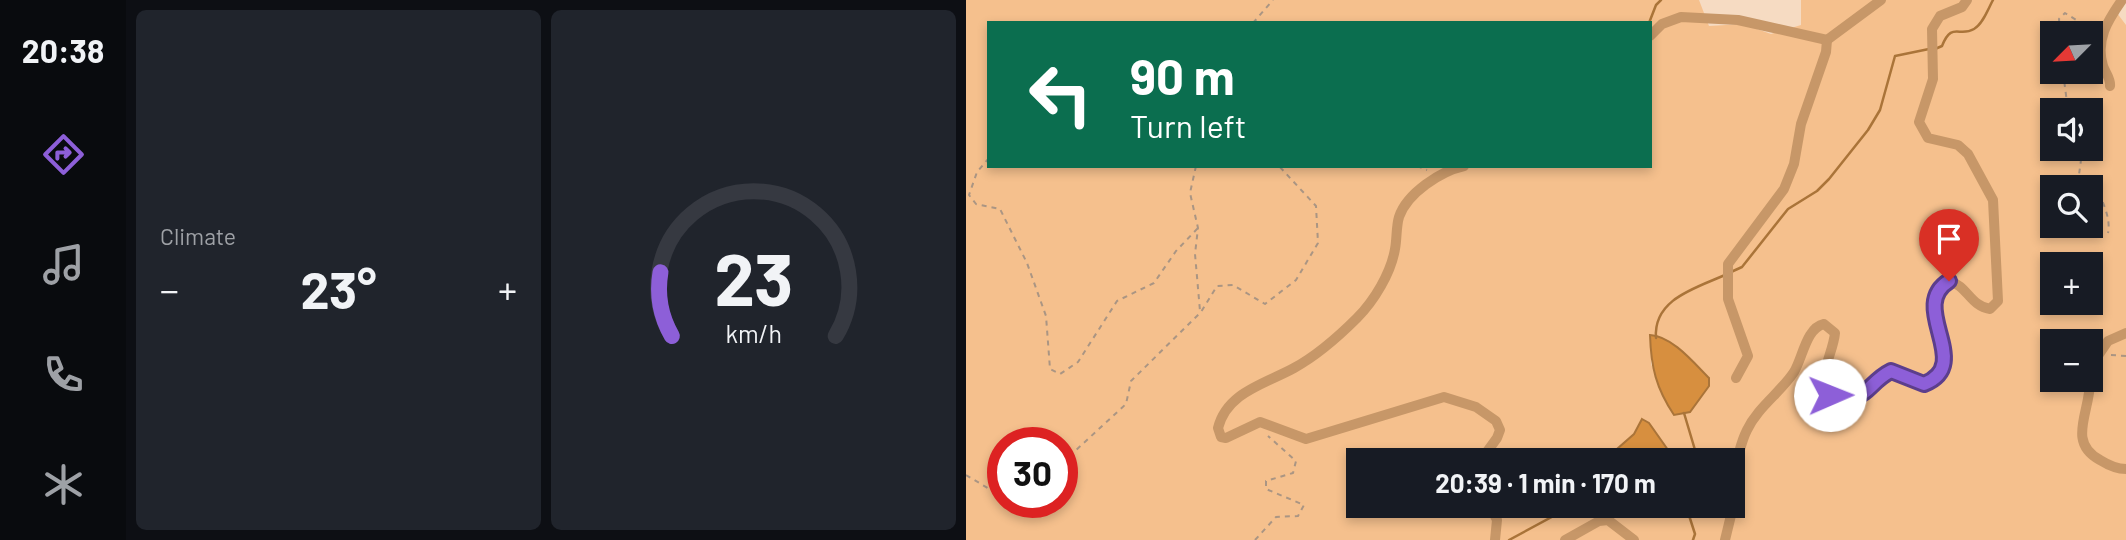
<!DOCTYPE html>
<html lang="en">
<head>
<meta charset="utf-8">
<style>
  body { margin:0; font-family:Barlow,sans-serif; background:#20242c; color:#f1f3f6; height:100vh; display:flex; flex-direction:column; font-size:26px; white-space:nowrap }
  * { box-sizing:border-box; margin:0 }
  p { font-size:23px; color:#9ea1a6 }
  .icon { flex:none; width:38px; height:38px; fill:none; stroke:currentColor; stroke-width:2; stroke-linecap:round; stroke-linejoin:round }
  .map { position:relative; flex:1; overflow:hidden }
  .drawer { display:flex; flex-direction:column; gap:10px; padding:10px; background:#0d0f14; width:840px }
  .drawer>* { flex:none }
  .top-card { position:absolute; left:21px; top:21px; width:665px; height:147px; border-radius:0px; box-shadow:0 4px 10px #0003; background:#0b6e4f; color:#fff; overflow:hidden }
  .needle { width:46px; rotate:246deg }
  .tools { position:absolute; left:1074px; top:21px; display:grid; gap:14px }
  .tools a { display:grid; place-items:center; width:63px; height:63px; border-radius:0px; background:#171b24; box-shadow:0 4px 10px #0003; font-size:35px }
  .speed { position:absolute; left:21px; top:427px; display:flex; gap:14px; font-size:35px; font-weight:700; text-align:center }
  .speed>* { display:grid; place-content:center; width:91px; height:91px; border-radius:50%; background:#171b24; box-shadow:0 4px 10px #0003; line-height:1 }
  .speed .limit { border:10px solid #d22; background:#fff; color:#111 }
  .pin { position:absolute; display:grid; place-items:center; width:60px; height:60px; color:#fff; margin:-72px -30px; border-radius:50% 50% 50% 0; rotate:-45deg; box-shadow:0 0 7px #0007 }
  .pin .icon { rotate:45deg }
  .me { position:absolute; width:77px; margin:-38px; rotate:89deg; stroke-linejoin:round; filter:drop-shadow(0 0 5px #0008) }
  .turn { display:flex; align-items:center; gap:24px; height:147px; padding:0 28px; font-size:32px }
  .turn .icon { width:91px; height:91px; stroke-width:2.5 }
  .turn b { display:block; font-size:49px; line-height:60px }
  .big { font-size:52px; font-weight:700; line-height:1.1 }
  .drawer .widget { flex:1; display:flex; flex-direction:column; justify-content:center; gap:10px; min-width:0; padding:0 24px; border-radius:10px; background:#20242c }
  .drawer .dial { align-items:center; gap:0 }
  .dial svg { height:182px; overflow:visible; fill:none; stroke:#363941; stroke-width:7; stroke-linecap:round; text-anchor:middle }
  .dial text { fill:#f1f3f6; stroke:none }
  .heat { display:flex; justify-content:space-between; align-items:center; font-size:38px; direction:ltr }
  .drawer .tiles { flex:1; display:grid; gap:10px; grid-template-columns:repeat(2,1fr) }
  .trip { position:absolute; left:380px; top:448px; width:399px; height:70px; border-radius:0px; background:#171b24; box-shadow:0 4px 10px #0003; font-weight:700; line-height:70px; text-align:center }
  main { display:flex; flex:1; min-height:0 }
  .menu { display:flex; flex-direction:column; width:126px; justify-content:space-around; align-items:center; background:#090b0e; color:#9ea1a6 }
  .menu .icon { width:49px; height:49px }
  .menu .selected { color:#8d5fd8 }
  .menu b { font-size:32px; color:#f1f3f6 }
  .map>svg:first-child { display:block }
  .green { fill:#f5c08d; fill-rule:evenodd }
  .water { fill:#d78f3f; stroke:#aa7439; stroke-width:2 }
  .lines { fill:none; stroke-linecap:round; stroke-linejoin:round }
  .stream { stroke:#aa7439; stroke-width:2.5 }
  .path { stroke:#aa9583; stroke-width:2; stroke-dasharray:5 5; stroke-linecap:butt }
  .street { stroke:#c79768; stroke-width:10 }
  .route-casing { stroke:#5c3e8c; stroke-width:18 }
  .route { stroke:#8d5fd8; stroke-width:12 }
</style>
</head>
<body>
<main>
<nav class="menu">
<b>20:38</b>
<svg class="icon selected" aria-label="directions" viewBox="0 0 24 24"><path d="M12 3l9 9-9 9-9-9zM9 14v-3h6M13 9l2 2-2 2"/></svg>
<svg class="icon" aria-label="music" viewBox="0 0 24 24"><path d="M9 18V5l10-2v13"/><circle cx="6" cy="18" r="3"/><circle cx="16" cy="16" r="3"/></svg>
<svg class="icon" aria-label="phone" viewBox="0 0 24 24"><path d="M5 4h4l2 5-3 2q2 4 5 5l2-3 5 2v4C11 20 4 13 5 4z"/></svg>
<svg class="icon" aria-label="climate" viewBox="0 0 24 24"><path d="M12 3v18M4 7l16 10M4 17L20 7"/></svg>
</nav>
<section class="drawer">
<div class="tiles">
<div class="widget"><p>Climate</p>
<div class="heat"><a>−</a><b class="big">23°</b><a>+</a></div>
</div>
<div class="widget dial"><svg viewBox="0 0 100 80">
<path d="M14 69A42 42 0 1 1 86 69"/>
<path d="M14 69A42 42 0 0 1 9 41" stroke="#8d5fd8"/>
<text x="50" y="56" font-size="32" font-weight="700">23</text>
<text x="50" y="72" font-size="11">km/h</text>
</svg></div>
</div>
</section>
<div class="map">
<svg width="1160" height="540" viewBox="0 0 1160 540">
  <rect width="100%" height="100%" fill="#f6dbc2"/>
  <path class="green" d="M0 0H733L743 26 777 24 805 34 835 25V0H1159L1151 13 1160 25V540H0ZM23 23H684V166H23ZM1087 33H1125V72H1087ZM1087 110H1125V149H1087ZM1087 187H1125V226H1087ZM1087 264H1125V303H1087ZM685 335 707 345 743 378 738 394 733 396 724 412 708 415 685 364ZM1087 341H1125V380H1087ZM676 419 701 450 697 456 685 460H766V506H392V460H644L651 449 668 434ZM37 443H96V502H37Z"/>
  <g class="water">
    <path d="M684 335C706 336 728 363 743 378V386L724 412 708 415C690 388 685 367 684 335Z"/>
    <path d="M676 419 683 423 702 450C689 466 662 460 644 460L651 449 668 434Z"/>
  </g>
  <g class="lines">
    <g class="stream">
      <path d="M683 23 690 5 695 0"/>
      <path d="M969 49 976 46C986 21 993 38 1008 29 1017 24 1022 9 1027 0"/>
      <path d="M765 272 776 267 822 209 851 191 863 179 902 130 914 110 929 56 963 49"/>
      <path d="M690 338C687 299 730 288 759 275"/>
      <path d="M718 413 732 460"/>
      <path d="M699 450 716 460"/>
      <path d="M720 506 729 534 727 540"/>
      <path d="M543 540 606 506"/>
    </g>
    <g class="path">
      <path d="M287 23 307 0"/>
      <path d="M1094 33 1093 19 1099 13 1112 21 1118 33"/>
      <path d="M1097 72 1102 110"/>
      <path d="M1112 149 1115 160 1112 182 1116 187"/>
      <path d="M23 158 11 172 3 195 10 204 34 209 61 263 80 316 84 369 94 374 112 362 151 301 188 283 210 251 232 228"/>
      <path d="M230 166 224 193 232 228 229 254 234 311"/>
      <path d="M451 166 461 170"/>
      <path d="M1125 188 1130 189C1137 201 1145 219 1142 233"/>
      <path d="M1145 355 1160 356"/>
      <path d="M96 463 160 404 165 381 235 312 251 286 267 285 299 304 330 280 352 243 350 206 313 166"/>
      <path d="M0 475 30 493 37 491"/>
      <path d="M289 540 310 517 332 516 338 505 300 489V481L327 473 330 461 302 436"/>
    </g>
    <g class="street">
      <path d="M684 36 696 24 715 17 772 20 861 40"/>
      <path d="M861 40 915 0"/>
      <path d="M1144 86C1145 79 1140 74 1137 66 1129 40 1142 20 1156 0"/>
      <path d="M498 166C475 171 441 193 433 217 430 227 431 239 429 249 425 273 408 301 391 318 373 336 350 356 328 368 299 384 261 392 252 428L255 437 260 438 294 422 340 439 478 397 510 407 530 421 534 430 531 438 515 460"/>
      <path d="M1125 366 1142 341 1160 333"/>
      <path d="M770 378 782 356 762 299V264L818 189 828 164 835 124 860 52 861 40"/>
      <path d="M1124 380C1125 411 1100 442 1134 460 1142 465 1151 469 1160 469"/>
      <path d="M766 488C770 469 772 448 781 430 792 407 814 393 828 372 837 357 840 328 858 324L869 333C867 355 850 376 864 395 901 406 899 384 925 371L958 384C1010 365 941 307 983 281 1001 285 1004 306 1024 309L1032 301 1027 200 1002 154 992 145 962 138 953 122 967 79 966 29 974 16 996 7 1001 0"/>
      <path d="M524 506 531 520 529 540"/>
      <path d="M599 540 633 521 642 520 668 540"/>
      <path d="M759 540 767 507 766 492"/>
    </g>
  </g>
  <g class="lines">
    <defs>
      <path id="route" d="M864 395C902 406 899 384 925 371L958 384C1009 364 941 307 983 281"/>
    </defs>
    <use href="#route" class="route-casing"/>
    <use href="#route" class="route"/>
  </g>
</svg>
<div class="tools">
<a><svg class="needle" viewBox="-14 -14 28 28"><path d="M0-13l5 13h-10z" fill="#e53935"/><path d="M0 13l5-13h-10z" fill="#9ea1a6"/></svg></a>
<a><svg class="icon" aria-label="sound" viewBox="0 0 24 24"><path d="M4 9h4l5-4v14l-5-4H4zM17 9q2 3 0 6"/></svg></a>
<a><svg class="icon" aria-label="search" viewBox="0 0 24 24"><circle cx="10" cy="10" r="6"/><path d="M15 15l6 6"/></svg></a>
<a>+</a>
<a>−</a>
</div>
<div class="speed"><div class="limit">30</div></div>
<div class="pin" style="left:983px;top:281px;background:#d93025"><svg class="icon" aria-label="arrive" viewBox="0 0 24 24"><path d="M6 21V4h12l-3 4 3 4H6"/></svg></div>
<svg class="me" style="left:864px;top:395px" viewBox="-20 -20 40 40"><circle r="19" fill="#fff"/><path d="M0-13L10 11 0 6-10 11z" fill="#8d5fd8"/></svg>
<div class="trip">20:39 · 1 min · 170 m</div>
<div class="top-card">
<div class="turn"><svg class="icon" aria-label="left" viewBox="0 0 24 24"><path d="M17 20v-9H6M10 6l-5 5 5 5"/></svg><div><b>90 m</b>Turn left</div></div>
</div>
</div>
</main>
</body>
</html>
